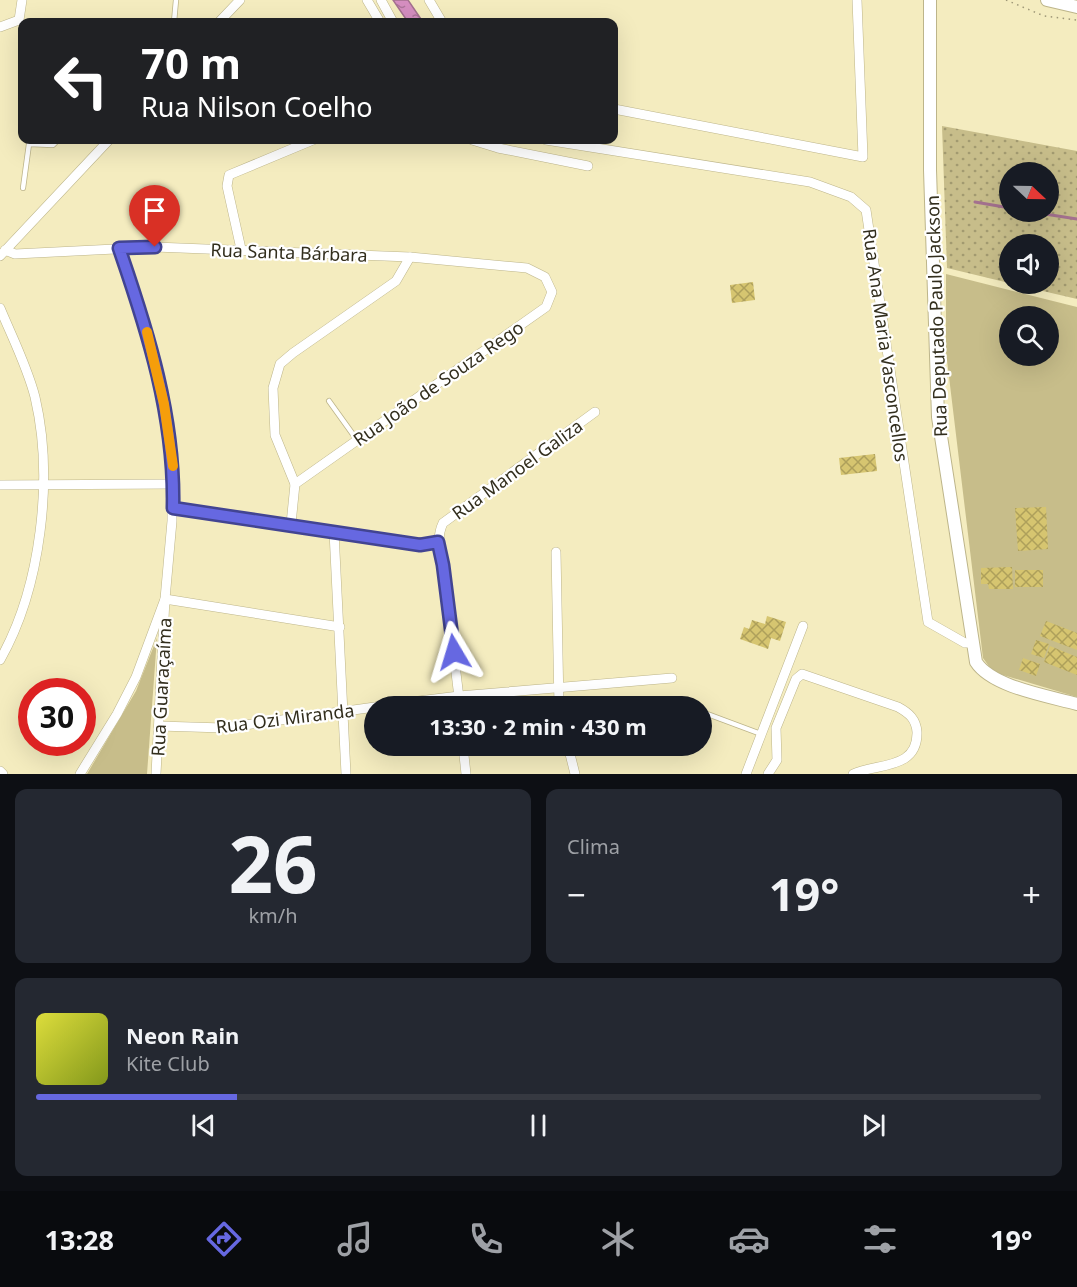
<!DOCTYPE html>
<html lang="pt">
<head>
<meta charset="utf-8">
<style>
  body { margin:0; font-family:"Noto Sans",sans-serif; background:#242831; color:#f1f3f6; height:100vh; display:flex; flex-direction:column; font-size:22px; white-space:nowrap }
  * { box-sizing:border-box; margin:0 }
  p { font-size:20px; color:#9ea1a6 }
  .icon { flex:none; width:33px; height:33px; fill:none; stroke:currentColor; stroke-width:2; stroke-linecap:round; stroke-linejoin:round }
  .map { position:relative; height:774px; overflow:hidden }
  .drawer { display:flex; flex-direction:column; gap:15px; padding:15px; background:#0d0f14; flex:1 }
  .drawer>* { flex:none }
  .guide { position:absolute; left:18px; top:18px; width:600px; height:126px; border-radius:12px; box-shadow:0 6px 24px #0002; background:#202124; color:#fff; overflow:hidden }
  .needle { width:39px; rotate:112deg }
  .tools { position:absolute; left:999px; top:162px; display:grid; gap:12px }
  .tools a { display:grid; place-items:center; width:60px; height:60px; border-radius:50%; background:#171b24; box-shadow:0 6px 24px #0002; font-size:30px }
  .speed { position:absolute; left:18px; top:678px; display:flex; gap:12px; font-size:30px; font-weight:700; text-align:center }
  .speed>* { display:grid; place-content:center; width:78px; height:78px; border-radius:50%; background:#171b24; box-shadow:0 6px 24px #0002; line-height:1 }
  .speed .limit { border:9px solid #d22; background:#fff; color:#111 }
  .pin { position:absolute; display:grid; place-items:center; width:51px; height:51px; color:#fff; margin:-62px -26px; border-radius:50% 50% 50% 0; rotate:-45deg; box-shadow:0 0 6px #0007 }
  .pin .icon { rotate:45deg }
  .me { position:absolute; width:66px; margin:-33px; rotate:353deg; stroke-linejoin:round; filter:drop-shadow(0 0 4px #0008) }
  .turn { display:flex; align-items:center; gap:21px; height:126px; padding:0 24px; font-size:27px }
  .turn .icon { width:78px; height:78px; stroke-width:2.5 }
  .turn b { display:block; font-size:42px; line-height:51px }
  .big { font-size:45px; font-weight:700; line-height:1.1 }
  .drawer .card { flex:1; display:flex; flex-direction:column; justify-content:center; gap:9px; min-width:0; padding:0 21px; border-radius:12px; background:#242831 }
  .drawer .dial { align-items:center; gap:0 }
  .dial b { font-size:78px; line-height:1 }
  .song { display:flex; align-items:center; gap:18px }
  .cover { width:72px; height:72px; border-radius:9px; background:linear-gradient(135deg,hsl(60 70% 55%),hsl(70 70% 35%)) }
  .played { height:6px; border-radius:3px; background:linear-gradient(90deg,#6668e1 20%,#363941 20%) }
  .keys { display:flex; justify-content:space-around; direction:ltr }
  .heat { display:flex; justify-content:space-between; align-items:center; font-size:33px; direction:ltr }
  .drawer .tiles { flex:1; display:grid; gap:15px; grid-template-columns:1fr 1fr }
  .card:last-child { grid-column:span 2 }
  .trip { position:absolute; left:364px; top:696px; width:348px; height:60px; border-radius:30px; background:#171b24; box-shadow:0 6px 24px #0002; font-weight:700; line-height:60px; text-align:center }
  .tab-bar { display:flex; height:96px; justify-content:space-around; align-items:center; background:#090b0e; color:#9ea1a6 }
  .tab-bar .icon { width:42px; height:42px }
  .tab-bar .on { color:#6668e1 }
  .tab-bar b { font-size:27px; color:#f1f3f6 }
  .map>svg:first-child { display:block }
  .grass { fill:url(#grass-dots); fill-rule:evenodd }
  .park { fill:#c7bd8a; fill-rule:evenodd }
  .water { fill:url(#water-ripples); stroke:#a4718f; stroke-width:1.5 }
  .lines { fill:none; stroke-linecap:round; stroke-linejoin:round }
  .stream { stroke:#a4718f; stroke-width:3 }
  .building { fill:url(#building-cross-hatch) }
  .lane-casing { stroke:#bdb58a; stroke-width:6 }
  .street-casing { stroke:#bdb58a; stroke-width:10 }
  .secondary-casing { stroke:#bdb58a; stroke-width:14 }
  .path { stroke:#9e9777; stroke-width:1.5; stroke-dasharray:1.5 4.5; stroke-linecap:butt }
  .lane { stroke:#fff; stroke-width:4.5 }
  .street { stroke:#fff; stroke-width:9 }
  .secondary { stroke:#fff; stroke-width:12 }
  .route-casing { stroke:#424492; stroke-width:15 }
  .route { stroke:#6668e1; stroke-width:10 }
  .slow { stroke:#f59e0b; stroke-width:10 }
  .labels { text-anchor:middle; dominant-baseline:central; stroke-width:4.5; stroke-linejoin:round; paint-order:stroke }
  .street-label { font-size:18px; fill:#322e1d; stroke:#fff }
</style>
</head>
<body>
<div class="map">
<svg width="1077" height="774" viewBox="0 0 1077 774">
  <defs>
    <pattern id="grass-dots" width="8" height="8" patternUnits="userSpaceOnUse" patternTransform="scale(1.5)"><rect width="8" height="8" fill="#c7bd8a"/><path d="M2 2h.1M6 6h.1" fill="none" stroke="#a29a70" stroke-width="1.8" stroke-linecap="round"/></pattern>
    <pattern id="water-ripples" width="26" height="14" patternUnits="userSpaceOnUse" patternTransform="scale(1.5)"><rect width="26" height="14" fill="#d58ec0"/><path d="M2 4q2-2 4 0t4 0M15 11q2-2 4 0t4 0" fill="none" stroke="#ad749b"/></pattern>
    <pattern id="building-cross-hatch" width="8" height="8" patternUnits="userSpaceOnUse" patternTransform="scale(1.5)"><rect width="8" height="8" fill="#d6c570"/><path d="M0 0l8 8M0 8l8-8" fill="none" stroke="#aea05b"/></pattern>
  </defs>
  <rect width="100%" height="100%" fill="#f4ecbf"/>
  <path class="grass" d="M942 126 1077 151V299L1013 284H1048V244H1010L1009 283 947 268ZM1010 172H1048V212H1010Z"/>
  <g class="park">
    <path d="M946 274 1077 307V697L993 672 983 658 946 352ZM1010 316H1048V356H1010Z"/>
    <path d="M157 638 147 774H87L136 691Z"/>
  </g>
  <path class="water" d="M393 0H408L423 22H408Z"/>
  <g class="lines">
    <g class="stream">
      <path d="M975 202 1010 208"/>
      <path d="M1032 212 1077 219"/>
    </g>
  </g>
  <g class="building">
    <path d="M753 282 755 300 732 303 730 285Z"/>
    <path d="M875 454 877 471 841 475 839 458Z"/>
    <path d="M1046 507 1048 549 1018 551 1015 508Z"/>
    <path d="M1012 567 1013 589H989L988 584H981V568Z"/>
    <rect x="1015" y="570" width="28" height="17"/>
    <path d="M767 616 786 622 780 641 771 638 768 649 740 639 744 627 749 629 752 620 765 624Z"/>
    <path d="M1046 621 1077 633V650L1040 636Z"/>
    <path d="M1036 640 1049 644 1044 658 1031 654Z"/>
    <path d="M1050 646 1077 657V675L1044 662Z"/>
    <path d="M1023 658 1040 664 1036 676 1019 670Z"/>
  </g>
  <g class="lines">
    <defs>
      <g id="lane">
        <path d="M174 22 176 0"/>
        <path d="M23 188 29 144 53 145 58 140"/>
        <path d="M329 401 357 440"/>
        <path d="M686 706H687"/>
        <path d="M702 712 761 734"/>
      </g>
      <g id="street">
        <path d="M367 0 380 22"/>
        <path d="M381 0 393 22"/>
        <path d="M429 0 442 22"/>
        <path d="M219 22 240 0"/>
        <path d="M0 27 19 20 22 0"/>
        <path d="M614 109 863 157 857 0"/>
        <path d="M472 140 498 148 588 166"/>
        <path d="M546 140 810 182 851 197 866 210 928 622 965 643H973"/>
        <path d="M241 249 227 186 229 175 313 140"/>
        <path d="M5 250 15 254 155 247 410 257 527 268 545 277 552 292 546 307 295 484 291 524"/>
        <path d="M0 256 109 140"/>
        <path d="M0 308C12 337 27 366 35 397 54 478 41 588 0 660"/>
        <path d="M295 484 275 435 273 388 280 364 293 353 396 281 410 257"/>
        <path d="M0 485 173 484"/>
        <path d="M173 508 420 545 438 542"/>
        <path d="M334 532 346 774"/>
        <path d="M556 552 559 706"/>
        <path d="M378 706 459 696 672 678"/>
        <path d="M460 706 443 565C440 550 436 538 443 523L595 412"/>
        <path d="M159 726 223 728 375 707"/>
        <path d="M463 746 466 774"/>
        <path d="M568 746 575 774"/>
        <path d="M0 771 3 774"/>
        <path d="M80 774 117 714 136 677 165 599 172 521V453L164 404 141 311 119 248"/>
        <path d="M156 774 165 599 340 627"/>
        <path d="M746 774 803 626"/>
        <path d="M768 774 777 760 776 728 796 679 802 674 898 707C909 713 916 719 917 732 918 770 877 763 853 774"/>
      </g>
      <g id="secondary">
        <path d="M930 0V170L938 417 976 662C992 687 1048 696 1077 704"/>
        <path d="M1047 0 1077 7"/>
      </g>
    </defs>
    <use href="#lane" class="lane-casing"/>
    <use href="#street" class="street-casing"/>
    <use href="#secondary" class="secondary-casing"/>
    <path class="path" d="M1006 0 1044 16 1077 20"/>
    <use href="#lane" class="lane"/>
    <use href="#street" class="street"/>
    <use href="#secondary" class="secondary"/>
  </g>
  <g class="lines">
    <defs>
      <path id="route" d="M155 247 119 248C148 332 175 417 173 508L420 545 438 542 443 565 454 652"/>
    </defs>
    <use href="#route" class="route-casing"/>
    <use href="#route" class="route"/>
    <path class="slow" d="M147 332 164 404 173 466"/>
  </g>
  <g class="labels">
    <g class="street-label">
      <text transform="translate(289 252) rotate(2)">Rua Santa Bárbara</text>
      <text transform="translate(936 316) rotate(-92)">Rua Deputado Paulo Jackson</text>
      <text transform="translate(886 345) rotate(82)">Rua Ana Maria Vasconcellos</text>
      <text transform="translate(438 383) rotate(-35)">Rua João de Souza Rego</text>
      <text transform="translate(517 469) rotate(-36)">Rua Manoel Galiza</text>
      <text transform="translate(161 687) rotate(-87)">Rua Guaraçaíma</text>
      <text transform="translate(285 718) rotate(-7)">Rua Ozi Miranda</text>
    </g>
  </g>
</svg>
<div class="tools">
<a><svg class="needle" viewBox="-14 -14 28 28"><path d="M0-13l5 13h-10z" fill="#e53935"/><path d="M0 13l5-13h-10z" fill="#9ea1a6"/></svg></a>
<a><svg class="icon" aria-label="sound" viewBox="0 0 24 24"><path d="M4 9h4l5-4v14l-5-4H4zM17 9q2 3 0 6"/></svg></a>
<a><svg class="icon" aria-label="search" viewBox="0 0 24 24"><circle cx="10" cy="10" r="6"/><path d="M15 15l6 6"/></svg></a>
</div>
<div class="speed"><div class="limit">30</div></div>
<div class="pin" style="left:155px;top:247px;background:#d93025"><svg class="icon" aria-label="arrive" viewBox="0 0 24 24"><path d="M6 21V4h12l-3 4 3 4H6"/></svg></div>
<svg class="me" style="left:454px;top:652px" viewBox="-20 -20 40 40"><path d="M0-17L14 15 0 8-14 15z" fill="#6668e1" stroke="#fff" stroke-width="4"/></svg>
<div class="trip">13:30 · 2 min · 430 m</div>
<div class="guide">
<div class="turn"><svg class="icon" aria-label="left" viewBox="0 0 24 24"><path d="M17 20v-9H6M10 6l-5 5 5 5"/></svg><div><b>70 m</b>Rua Nilson Coelho</div></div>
</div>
</div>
<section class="drawer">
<div class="tiles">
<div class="card dial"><b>26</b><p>km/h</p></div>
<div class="card"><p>Clima</p>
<div class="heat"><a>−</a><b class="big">19°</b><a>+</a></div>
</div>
<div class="card">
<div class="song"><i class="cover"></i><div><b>Neon Rain</b><p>Kite Club</p></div></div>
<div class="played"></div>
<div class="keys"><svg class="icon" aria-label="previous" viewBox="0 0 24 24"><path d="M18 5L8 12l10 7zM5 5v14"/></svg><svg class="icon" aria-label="pause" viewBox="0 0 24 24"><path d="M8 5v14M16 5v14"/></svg><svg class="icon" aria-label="next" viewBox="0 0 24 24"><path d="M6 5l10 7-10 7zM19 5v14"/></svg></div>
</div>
</div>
</section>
<nav class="tab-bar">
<b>13:28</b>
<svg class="icon on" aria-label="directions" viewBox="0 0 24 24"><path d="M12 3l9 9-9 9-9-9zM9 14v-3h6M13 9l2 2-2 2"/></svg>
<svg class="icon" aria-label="music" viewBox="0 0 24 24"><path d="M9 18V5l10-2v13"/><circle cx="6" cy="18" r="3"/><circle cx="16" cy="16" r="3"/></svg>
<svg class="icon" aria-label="phone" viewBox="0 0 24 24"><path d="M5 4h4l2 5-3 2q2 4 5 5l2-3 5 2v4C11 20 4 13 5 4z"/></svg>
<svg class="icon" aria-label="climate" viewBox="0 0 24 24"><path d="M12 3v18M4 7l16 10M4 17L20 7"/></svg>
<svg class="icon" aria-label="car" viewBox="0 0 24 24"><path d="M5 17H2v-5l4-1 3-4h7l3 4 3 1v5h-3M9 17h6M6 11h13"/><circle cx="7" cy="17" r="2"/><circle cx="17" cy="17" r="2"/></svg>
<svg class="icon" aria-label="filters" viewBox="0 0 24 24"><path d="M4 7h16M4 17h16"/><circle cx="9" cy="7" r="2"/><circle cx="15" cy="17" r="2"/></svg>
<b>19°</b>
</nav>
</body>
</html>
